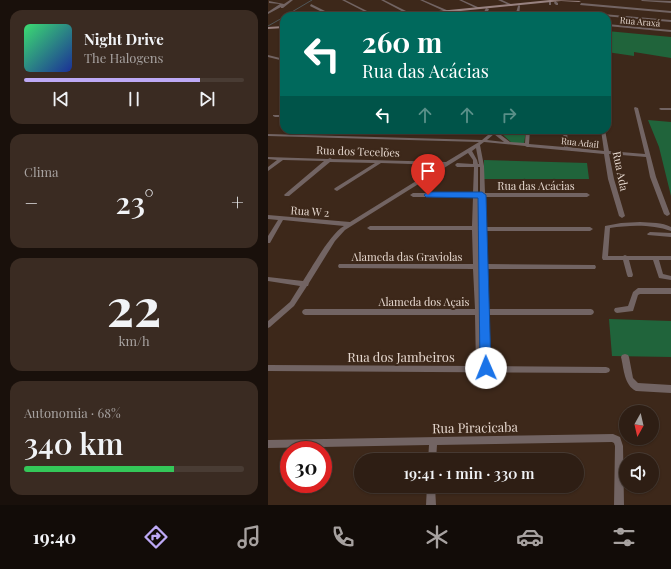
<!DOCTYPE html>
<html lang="pt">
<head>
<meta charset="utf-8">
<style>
  body { margin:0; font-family:"Playfair Display",serif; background:#3a2b22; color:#f1f3f6; height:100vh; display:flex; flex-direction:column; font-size:15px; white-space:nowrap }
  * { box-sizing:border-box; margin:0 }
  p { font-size:13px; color:#a7a2a0 }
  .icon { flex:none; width:22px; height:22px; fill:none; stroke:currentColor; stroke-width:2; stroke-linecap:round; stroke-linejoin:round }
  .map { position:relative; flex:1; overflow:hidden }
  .side { display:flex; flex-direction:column; gap:10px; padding:10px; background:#19100b; width:268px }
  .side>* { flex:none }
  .hud { position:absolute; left:12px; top:12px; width:331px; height:122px; border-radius:12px; box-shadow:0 1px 3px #0004,0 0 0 1px #493c34; background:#00695c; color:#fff; overflow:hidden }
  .needle { width:26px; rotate:188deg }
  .tools { position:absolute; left:351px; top:405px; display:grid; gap:8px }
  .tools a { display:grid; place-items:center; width:40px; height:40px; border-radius:50%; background:#2e1e14; box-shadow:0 1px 3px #0004,0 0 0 1px #493c34; font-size:20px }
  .speed { position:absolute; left:12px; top:441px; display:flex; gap:8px; font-size:20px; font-weight:700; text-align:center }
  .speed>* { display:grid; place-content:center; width:52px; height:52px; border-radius:50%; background:#2e1e14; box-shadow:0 1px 3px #0004,0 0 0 1px #493c34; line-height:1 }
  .speed .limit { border:6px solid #d22; background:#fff; color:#111 }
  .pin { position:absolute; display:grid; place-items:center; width:34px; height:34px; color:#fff; margin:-41px -17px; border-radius:50% 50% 50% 0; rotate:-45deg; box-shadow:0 0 4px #0007 }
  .pin .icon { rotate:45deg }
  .me { position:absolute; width:44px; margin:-22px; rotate:359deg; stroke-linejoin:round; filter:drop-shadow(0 0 3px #0008) }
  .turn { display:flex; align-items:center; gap:14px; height:84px; padding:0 16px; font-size:18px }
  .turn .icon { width:52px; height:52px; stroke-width:2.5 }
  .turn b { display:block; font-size:28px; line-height:34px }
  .lanes { display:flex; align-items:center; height:38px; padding:0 16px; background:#0003; justify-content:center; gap:20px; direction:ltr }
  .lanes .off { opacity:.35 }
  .big { font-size:30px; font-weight:600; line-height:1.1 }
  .side .widget { flex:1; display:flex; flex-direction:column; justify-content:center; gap:6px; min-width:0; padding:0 14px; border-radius:12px; background:#3a2b22 }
  .side .dial { align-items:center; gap:0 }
  .dial b { font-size:52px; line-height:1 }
  .song { display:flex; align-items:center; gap:12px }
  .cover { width:48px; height:48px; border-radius:6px; background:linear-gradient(135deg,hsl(140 70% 55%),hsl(230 70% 35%)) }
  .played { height:4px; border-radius:2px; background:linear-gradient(90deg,#bda9f5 80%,#493c34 80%) }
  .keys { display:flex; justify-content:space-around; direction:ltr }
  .heat { display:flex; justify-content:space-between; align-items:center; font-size:22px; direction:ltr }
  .charge { height:6px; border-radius:3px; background:linear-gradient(90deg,#34c759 68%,#493c34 0) }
  .trip { position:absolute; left:86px; top:453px; width:230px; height:40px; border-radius:20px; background:#2e1e14; box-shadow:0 1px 3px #0004,0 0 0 1px #493c34; font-weight:600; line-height:40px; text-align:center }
  .menu { display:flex; height:64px; justify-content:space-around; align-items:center; background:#120c08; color:#a7a2a0 }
  .menu .icon { width:28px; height:28px }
  .menu .on { color:#bda9f5 }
  .menu b { font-size:18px; color:#f1f3f6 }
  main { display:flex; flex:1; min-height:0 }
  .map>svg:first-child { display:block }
  .green { fill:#20643b }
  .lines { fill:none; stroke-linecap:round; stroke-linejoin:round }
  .stream { stroke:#4f5658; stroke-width:1 }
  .minor { fill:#726463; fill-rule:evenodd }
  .secondary { fill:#988280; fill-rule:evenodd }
  .wall { fill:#6d390a }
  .route { fill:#1a73e8; stroke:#114b97 }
  .labels { text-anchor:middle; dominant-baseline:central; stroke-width:4; stroke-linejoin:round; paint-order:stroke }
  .far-street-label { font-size:9px; fill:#e5d7ce; stroke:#3d281a }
  .street-label { font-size:11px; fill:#e5d7ce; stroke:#3d281a }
  .near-street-label { font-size:13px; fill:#e5d7ce; stroke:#3d281a }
</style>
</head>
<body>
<main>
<section class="side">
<div class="widget">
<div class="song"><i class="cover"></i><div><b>Night Drive</b><p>The Halogens</p></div></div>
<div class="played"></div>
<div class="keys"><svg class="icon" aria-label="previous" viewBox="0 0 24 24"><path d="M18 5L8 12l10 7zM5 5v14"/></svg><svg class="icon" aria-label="pause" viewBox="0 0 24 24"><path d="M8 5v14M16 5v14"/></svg><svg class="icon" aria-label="next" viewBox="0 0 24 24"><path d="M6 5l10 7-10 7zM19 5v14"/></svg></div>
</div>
<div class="widget"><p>Clima</p>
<div class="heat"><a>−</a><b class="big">23°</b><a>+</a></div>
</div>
<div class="widget dial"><b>22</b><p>km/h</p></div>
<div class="widget"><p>Autonomia · 68%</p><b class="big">340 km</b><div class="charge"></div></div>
</section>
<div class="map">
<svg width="403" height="505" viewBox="0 0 403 505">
  <rect width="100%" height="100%" fill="#3d281a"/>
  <g class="green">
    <path d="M339 31 403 37V58L366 52V56L339 52Z"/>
    <path d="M380 120 403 122V196L391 147Z"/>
    <path d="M238 130H258L256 144H245L234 134Z"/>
    <path d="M216 160 319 163 321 179H216Z"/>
    <path d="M341 319 403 321V357L344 356Z"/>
  </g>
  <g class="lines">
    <g class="stream">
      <path d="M17 16 44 0"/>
      <path d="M0 26 16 17"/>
    </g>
    <g class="minor">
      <path d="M22 0H25L15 8H13V7L0 14V12L12 4 1 3V1L16 4Z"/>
      <path d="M74 0H77L109 16H105Z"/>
      <path d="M113 0H116L146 15 143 16Z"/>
      <path d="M152 0H155L181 11 178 12Z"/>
      <path d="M191 0H194L212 8 210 9Z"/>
      <path d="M230 0H234L245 5 243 6Z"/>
      <path d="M373 0 403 1V3L374 1Z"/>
      <path d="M287 1 290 3V5H288L286 3Z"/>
      <rect x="281" y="2" width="2" height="3"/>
      <path d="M313 3 403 11V13L312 5Z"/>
      <path d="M43 4 65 15 66 16H62L42 6Z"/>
      <path d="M251 5 252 6 251 16H247L250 6Z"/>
      <path d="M218 8 221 9 218 16H214Z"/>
      <path d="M187 11 190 12 188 16H184Z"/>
      <path d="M312 12 403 20V22L313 14Z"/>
      <path d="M339 24 403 30V32L339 26Z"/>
      <path d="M0 55 16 59V61L0 57Z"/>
      <path d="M367 107 370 108 388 177 402 214 401 215 399 216 396 214 382 177 378 157 341 154 346 179 357 216 354 218 351 216 340 179 336 154 261 147H259L257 146 216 142 212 145 216 166 217 193H319L322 195 319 197H217L218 227H322L325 229 322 231H218L219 264 325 265H327L328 267 327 269H219L220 309H323L325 310 326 312 325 314 323 315H220L222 366 338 367 341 368 342 370 341 372 338 373 0 371V365L208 366 207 315H37L35 314 34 312 35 310 37 309H207L205 269 73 268H71L70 266 71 264H205L204 230H102L99 228 102 226H204L205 197H145L142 195 145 193H205L206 167H189L187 165 189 163 205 164V160L200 153 77 230 67 241 41 283 40 286H39L26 306 2 327 0 328V321L22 302 32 286 0 281V277L35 281C45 266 62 234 76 226L15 220 2 243H0V236L10 220 0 219V215L82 222 174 165 113 163 69 191 67 190 66 189 67 188 107 163 62 162 21 196H17L16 195 17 194 56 161 15 160 0 171V167L9 160 0 159V157L60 159 62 158 64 159 178 162 211 142 0 136V134L214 140 226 130H231L229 132 242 142 257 143 258 130H262L261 144 296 147 295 130H299L300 147 336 151 333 130H337L341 151 377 154 366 108ZM226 134 236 142 219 140ZM208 148 211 164H210L209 160 204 151ZM210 167H212V193H210ZM210 197H212V226H210ZM210 231H212L213 264H211ZM212 269H213V309Z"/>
      <path d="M392 108H403V110H393L391 109Z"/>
      <path d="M5 115H16V117H7L5 116Z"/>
      <path d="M372 222C383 223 394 222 403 227V231C384 224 361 225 342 228L340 256H355L357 255 359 256H403V260H391L395 274 403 276V280L391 278 385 260H361L365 275 364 277H360L359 275 355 260H335L334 258 337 226 353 223Z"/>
      <path d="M382 232 403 233V237L380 235 379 234Z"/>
      <path d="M370 288H403V294H372L370 295 365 311 349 313 347 312 346 310 347 308 360 306 365 292Z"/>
      <path d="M357 354 360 355 361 357 365 378 370 383 403 385V393L368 391C356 385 356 369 353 357L354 355Z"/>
      <path d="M345 434 352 437 355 446 356 505H346L347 446 346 443 344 442 169 445 168 460H160L161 445 0 448V440Z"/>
      <path d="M159 486H167L168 505H158Z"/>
    </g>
    <g class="secondary">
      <path d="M282 0 313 1 311 2 293 1 143 16H128L130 15Z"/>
      <path d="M16 26V28L0 29V27Z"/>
    </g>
  </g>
  <path class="wall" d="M216 130H223L221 133 216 131Z"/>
  <path class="route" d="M160 192H214L218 195 223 368 222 372 218 373 214 372 212 368 210 198 158 197 156 195Z"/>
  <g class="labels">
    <g class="far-street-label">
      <text transform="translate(372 21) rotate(5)">Rua Araxá</text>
      <text transform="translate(312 142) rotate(6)">Rua Adail</text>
    </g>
    <g class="street-label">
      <text transform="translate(90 151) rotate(2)">Rua dos Tecelões</text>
      <text transform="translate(353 171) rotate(78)">Rua Ada</text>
      <text x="268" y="185">Rua das Acácias</text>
      <text transform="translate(42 211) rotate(4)">Rua W 2</text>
      <text x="139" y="256">Alameda das Graviolas</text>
      <text x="156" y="301">Alameda dos Açais</text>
    </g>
    <g class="near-street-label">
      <text x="133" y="356">Rua dos Jambeiros</text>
      <text transform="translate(207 427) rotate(-1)">Rua Piracicaba</text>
    </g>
  </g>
</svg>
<div class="tools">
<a><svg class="needle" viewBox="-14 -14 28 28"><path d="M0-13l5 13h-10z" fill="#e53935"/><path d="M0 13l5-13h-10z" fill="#a7a2a0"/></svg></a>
<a><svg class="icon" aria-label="sound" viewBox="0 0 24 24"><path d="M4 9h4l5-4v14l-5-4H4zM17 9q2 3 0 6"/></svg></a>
</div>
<div class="speed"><div class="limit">30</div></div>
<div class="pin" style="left:160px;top:195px;background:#d93025"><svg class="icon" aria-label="arrive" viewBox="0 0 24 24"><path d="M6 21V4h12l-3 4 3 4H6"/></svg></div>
<svg class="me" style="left:218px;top:368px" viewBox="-20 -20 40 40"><circle r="19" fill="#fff"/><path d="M0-13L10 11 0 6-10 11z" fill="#1a73e8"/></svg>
<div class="trip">19:41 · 1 min · 330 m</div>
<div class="hud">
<div class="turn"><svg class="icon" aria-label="left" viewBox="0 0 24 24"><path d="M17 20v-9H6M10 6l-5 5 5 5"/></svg><div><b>260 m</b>Rua das Acácias</div></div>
<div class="lanes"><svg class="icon" aria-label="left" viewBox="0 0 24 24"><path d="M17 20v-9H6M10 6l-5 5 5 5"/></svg><svg class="icon off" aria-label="ahead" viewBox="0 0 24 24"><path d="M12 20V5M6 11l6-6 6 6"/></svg><svg class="icon off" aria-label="ahead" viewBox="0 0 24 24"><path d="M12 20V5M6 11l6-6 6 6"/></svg><svg class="icon off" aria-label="right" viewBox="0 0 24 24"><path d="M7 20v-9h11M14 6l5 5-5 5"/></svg></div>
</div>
</div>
</main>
<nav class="menu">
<b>19:40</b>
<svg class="icon on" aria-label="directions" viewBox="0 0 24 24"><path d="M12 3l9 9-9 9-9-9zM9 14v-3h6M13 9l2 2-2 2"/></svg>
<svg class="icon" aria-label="music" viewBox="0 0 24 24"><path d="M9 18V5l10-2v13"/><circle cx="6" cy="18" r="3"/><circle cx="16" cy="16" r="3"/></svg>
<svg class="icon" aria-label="phone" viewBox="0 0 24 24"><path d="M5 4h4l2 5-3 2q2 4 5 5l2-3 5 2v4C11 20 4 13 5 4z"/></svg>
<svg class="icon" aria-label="climate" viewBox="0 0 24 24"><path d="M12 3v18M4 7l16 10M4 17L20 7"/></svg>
<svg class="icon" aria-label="car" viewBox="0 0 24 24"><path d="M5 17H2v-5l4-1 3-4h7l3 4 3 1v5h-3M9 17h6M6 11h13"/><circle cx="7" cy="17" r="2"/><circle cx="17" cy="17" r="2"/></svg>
<svg class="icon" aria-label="filters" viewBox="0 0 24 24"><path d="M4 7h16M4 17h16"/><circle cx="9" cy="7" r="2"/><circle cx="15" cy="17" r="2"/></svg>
</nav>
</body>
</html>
